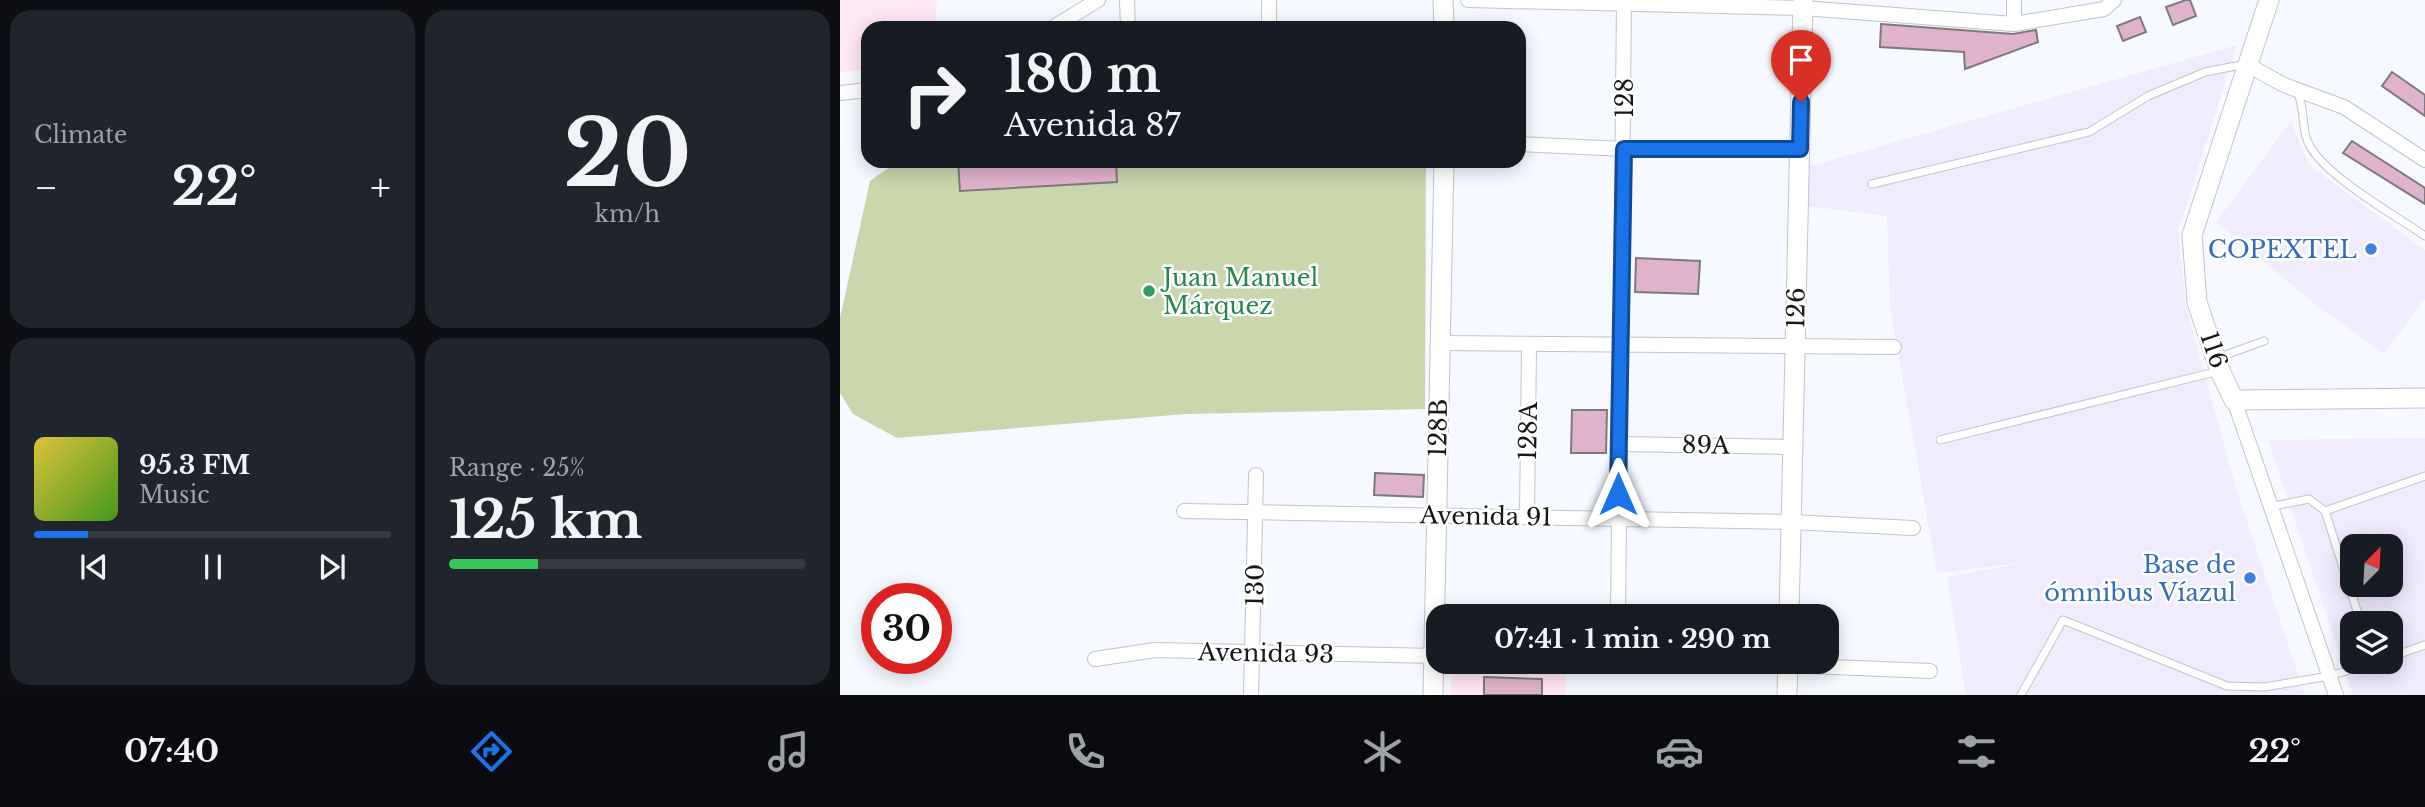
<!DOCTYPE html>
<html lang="en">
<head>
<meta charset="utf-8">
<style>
  body { margin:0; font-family:"Libre Baskerville",serif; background:#20242c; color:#f1f3f6; height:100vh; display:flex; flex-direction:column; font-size:26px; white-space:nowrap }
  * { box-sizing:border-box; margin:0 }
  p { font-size:23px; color:#9ea1a6 }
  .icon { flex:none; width:38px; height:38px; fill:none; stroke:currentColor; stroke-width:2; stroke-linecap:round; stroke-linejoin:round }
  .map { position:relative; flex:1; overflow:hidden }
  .panel { display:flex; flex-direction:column; gap:10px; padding:10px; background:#0d0f14; width:840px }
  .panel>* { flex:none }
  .hud { position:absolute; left:21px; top:21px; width:665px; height:147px; border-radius:21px; box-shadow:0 4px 18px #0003; background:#171b24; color:#f1f3f6; overflow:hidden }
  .needle { width:46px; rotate:24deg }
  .tools { position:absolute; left:1500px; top:534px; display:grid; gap:14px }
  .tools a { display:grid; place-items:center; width:63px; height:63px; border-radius:14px; background:#171b24; box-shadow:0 4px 18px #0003; font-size:35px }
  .speed { position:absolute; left:21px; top:583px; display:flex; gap:14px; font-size:35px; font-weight:700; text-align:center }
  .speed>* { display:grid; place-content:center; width:91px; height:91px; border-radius:50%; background:#171b24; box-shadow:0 4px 18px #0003; line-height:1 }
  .speed .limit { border:10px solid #d22; background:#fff; color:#111 }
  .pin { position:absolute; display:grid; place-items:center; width:60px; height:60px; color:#fff; margin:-72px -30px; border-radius:50% 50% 50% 0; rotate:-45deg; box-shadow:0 0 7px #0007 }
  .pin .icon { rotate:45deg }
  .me { position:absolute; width:77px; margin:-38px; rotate:0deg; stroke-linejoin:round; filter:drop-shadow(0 0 5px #0008) }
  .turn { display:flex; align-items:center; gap:24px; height:147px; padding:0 28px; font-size:32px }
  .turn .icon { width:91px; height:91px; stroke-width:2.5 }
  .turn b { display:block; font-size:49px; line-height:60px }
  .big { font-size:52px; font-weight:700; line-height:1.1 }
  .panel .card { flex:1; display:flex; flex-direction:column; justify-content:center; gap:10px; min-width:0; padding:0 24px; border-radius:21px; background:#20242c }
  .panel .dial { align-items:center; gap:0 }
  .dial b { font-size:91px; line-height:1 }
  .song { display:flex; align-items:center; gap:21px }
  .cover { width:84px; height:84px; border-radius:10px; background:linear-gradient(135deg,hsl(50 70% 55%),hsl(100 70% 35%)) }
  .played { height:7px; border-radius:4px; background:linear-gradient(90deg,#1a73e8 15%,#363941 15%) }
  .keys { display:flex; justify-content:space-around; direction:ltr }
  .heat { display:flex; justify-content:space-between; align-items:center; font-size:38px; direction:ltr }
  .charge { height:10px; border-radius:5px; background:linear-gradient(90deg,#34c759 25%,#363941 0) }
  .panel .tiles { flex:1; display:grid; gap:10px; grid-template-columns:repeat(2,1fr) }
  .trip { position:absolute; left:586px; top:604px; width:413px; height:70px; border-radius:21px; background:#171b24; box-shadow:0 4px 18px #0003; font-weight:700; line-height:70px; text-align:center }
  .tabs { display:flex; height:112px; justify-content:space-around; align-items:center; background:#090b0e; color:#9ea1a6 }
  .tabs .icon { width:49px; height:49px }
  .tabs .on { color:#1a73e8 }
  .tabs b { font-size:32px; color:#f1f3f6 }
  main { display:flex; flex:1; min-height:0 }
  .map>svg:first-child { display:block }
  .industrial { fill:#f1ecfd; fill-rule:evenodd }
  .education { fill:#ffe7f3 }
  .green { fill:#cad6ac }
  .building { fill:#e0b3cc; stroke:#7f797c; stroke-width:2 }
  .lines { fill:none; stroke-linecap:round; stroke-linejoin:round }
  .lane-casing { stroke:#c1c4ca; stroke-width:9 }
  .street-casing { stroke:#c1c4ca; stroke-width:16 }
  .secondary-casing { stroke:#c1c4ca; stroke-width:21 }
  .lane { stroke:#fff; stroke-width:7 }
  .street { stroke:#fff; stroke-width:14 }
  .secondary { stroke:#fff; stroke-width:19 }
  .route-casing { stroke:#114b97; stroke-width:18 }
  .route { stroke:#1a73e8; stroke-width:12 }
  .shop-dot { fill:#3f7fe0; stroke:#fff; stroke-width:2.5 }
  .leisure-dot { fill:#2e9e5b; stroke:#fff; stroke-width:2.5 }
  .labels { text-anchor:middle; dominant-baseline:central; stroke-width:5; stroke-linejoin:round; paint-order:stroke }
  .street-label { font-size:24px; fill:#17181a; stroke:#fff }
  .shop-label { font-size:24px; fill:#366cbe; stroke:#fff; text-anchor:end }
  .leisure-label { font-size:24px; fill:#27864d; stroke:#fff; text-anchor:start }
</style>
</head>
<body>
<main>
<section class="panel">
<div class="tiles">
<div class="card"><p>Climate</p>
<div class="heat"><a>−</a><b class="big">22°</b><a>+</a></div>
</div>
<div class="card dial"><b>20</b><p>km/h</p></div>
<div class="card">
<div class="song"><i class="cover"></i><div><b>95.3 FM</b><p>Music</p></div></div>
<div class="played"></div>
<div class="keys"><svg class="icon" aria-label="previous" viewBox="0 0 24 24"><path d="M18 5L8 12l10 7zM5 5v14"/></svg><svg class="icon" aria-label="pause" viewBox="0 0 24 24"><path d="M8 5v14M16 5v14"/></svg><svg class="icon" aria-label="next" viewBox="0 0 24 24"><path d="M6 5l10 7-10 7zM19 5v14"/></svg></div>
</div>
<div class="card"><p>Range · 25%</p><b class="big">125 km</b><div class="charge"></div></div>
</div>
</section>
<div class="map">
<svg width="1585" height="695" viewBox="0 0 1585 695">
  <rect width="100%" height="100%" fill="#f6f9ff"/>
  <g class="industrial">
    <path d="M1397 45 1338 232 1346 307 1397 491 1465 695H1126L1107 577 1189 562 1097 573 1050 307 1047 216 967 206V167Z"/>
    <path d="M1451 121 1469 165 1585 250V299L1544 354 1476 305 1376 222Z"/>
    <path d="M1585 438V695H1513L1428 440ZM1512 546H1550V584H1512ZM1512 623H1550V662H1512Z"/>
  </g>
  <g class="education">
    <path d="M0 0H97L95 28H28V69L0 72Z"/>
    <path d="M612 666 726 670 725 695H611Z"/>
  </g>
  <path class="green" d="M58 161H586L585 409 346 414 57 438 13 414 0 393V318L30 181Z"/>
  <g class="building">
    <path d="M1346 0H1350L1356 16 1333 25 1326 7Z"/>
    <path d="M1300 17 1306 32 1283 41 1277 26Z"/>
    <path d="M1041 24 1173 34 1196 30 1198 42 1125 69 1124 52 1040 47Z"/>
    <path d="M1552 72 1585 95V116L1542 86Z"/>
    <path d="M1512 141 1585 188V204L1503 153Z"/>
    <path d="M118 161H276L277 182 120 191Z"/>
    <path d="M796 258 860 261 858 294 795 292Z"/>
    <path d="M732 410H767L766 453H731Z"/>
    <path d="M535 473 584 475 583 497 534 495Z"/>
    <path d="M644 677 702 679V695H644Z"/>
  </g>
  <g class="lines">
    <defs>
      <g id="lane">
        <path d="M1456 90C1465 103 1461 127 1468 142 1481 174 1555 215 1585 236"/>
        <path d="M1032 184 1249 132 1308 96 1365 72 1406 64"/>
        <path d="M1377 358 1424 341"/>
        <path d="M1100 440 1379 371"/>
        <path d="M1429 507 1469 499 1485 511 1521 623"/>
        <path d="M1485 511 1585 476"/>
        <path d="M1550 657 1585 645"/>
        <path d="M1181 695 1223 620 1387 686 1425 687 1489 676 1537 662"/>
      </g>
      <g id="street">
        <path d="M287 0 288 28"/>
        <path d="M429 0V28"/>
        <path d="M628 0 963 8 1174 24 1264 9 1274 0"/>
        <path d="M1174 24V0"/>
        <path d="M212 28 258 0"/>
        <path d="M1406 64 1444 85 1504 107 1585 160"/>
        <path d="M0 93 28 90"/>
        <path d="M679 144 784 149H960"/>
        <path d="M600 343 1054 347"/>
        <path d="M1394 400 1496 695"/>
        <path d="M778 444 953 447"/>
        <path d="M344 511 951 522 1073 528"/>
        <path d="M687 517 689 345"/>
        <path d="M778 616 784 0"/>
        <path d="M255 659 315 650 598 656"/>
        <path d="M872 662 1090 671"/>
        <path d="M411 695 416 475"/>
      </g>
      <g id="secondary">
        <path d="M603 0 604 28"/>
        <path d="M1429 0 1352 235 1357 302 1380 371 1394 400 1585 398"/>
        <path d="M949 616 963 0"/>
        <path d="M593 695 604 161"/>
        <path d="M947 695 948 662"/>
      </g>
    </defs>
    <use href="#lane" class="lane-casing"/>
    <use href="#street" class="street-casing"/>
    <use href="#secondary" class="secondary-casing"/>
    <use href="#lane" class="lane"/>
    <use href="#street" class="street"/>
    <use href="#secondary" class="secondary"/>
  </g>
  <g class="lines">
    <defs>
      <path id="route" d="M778 494 784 149H960L961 102"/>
    </defs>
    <use href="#route" class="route-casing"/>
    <use href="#route" class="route"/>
  </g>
  <g class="shop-dot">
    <circle cx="1531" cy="249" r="7"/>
    <circle cx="1410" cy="578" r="7"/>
  </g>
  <circle class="leisure-dot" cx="309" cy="291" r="7"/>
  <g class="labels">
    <g class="street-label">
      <text transform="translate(784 98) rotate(-90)">128</text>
      <text transform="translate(956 308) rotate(-89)">126</text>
      <text transform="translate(1374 350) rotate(71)">116</text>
      <text transform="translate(598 428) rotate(-89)">128B</text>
      <text transform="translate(688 431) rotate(-89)">128A</text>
      <text transform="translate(866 445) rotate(1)">89A</text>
      <text transform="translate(646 516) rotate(1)">Avenida 91</text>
      <text transform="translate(415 585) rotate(-89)">130</text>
      <text transform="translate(426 653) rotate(1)">Avenida 93</text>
    </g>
    <g class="shop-label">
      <text x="1517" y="249">COPEXTEL</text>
      <text x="1396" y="564">Base de<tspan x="1396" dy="28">ómnibus Víazul</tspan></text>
    </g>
    <g class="leisure-label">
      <text x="323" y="277">Juan Manuel<tspan x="323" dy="28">Márquez</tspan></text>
    </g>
  </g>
</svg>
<div class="tools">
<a><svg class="needle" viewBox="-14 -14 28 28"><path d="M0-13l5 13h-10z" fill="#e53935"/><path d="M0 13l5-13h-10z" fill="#9ea1a6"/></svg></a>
<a><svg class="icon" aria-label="layers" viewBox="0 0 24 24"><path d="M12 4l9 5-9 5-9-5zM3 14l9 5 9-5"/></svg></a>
</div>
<div class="speed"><div class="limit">30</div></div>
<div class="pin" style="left:961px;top:102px;background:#d93025"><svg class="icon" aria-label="arrive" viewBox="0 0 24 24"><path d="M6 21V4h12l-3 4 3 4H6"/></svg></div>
<svg class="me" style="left:778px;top:494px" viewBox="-20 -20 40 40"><path d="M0-17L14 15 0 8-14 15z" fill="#1a73e8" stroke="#fff" stroke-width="4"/></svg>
<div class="trip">07:41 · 1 min · 290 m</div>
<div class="hud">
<div class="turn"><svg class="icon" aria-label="right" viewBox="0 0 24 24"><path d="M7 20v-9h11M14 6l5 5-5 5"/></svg><div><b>180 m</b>Avenida 87</div></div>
</div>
</div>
</main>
<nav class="tabs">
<b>07:40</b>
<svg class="icon on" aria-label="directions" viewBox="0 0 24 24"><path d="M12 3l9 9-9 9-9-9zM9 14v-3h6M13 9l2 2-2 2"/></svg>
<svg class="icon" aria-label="music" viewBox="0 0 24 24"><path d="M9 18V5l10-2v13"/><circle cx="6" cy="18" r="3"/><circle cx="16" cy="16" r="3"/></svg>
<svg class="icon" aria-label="phone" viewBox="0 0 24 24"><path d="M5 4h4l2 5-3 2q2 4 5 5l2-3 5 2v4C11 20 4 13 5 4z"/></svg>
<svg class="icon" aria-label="climate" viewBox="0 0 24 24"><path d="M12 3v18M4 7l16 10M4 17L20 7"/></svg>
<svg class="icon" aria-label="car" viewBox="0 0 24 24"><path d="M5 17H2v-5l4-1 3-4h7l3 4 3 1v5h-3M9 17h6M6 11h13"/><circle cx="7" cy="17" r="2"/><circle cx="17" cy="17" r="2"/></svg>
<svg class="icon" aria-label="filters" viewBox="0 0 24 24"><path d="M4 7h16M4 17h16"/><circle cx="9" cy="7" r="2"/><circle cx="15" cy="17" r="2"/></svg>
<b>22°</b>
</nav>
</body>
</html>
